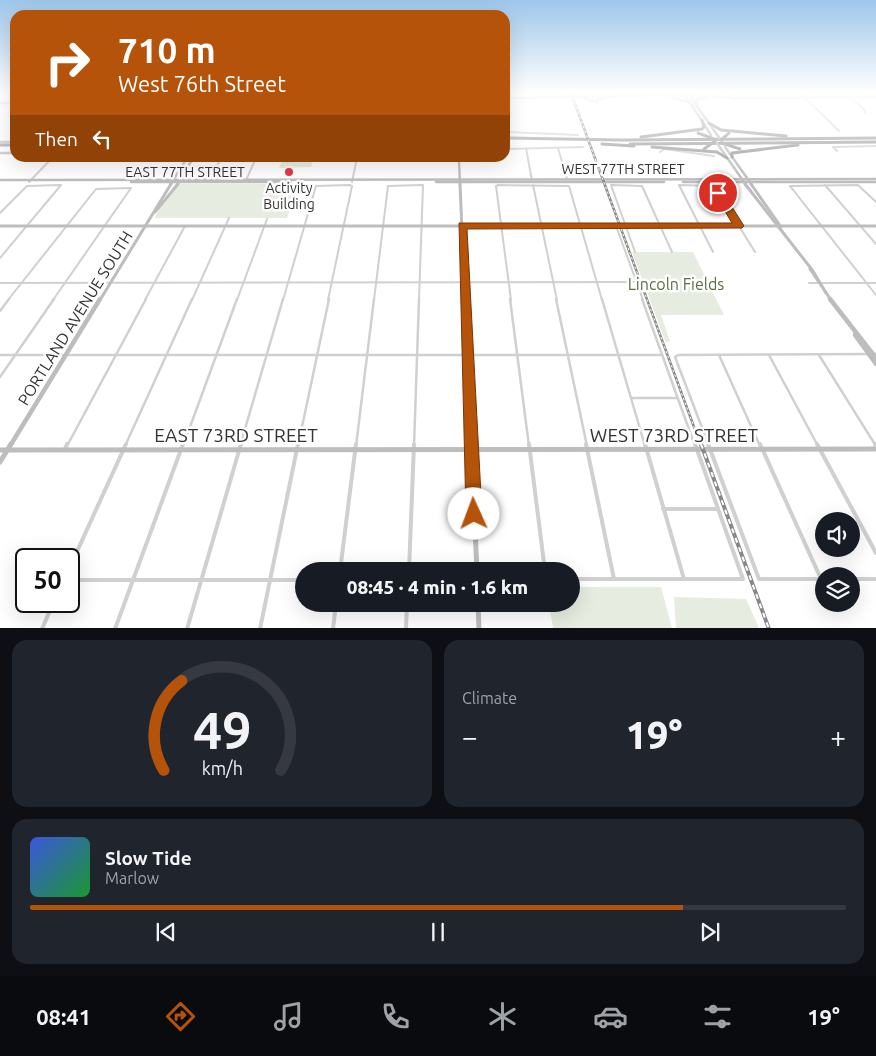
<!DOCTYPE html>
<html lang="en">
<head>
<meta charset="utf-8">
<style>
  body { margin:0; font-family:Ubuntu,sans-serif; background:#20242c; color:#f1f3f6; height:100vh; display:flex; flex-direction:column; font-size:19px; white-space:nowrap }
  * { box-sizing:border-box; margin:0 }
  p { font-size:16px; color:#9ea1a6 }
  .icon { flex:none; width:28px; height:28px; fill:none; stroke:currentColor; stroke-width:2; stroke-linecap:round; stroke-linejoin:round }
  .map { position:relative; height:628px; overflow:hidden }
  .panel { display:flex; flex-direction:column; gap:12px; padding:12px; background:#0d0f14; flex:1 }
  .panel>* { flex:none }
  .guide { position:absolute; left:10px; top:10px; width:500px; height:152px; border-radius:15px; box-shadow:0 5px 20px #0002; background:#b45309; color:#fff; overflow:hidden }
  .buttons { position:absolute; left:815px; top:512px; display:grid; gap:10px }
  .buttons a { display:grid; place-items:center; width:45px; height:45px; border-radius:50%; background:#171b24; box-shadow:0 5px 20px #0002; font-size:25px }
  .speed { position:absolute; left:15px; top:548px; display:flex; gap:10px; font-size:25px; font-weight:700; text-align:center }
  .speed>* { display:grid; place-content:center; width:65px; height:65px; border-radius:50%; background:#171b24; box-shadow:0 5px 20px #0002; line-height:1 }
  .speed .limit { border:2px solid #111; border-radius:8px; background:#fff; color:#111 }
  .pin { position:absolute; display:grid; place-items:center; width:42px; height:42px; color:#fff; margin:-21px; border:2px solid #fff; border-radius:50%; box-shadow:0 1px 5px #0007 }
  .me { position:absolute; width:55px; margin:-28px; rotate:358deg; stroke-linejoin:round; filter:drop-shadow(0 0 4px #0008) }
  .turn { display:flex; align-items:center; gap:18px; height:105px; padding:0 25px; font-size:22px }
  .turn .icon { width:65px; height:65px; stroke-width:2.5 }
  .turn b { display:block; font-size:35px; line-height:42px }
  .then { display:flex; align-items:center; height:48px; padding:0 25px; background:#0003; gap:10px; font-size:19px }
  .big { font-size:38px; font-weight:800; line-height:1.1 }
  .panel .widget { flex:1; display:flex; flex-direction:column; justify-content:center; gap:8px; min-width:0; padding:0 18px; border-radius:15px; background:#20242c }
  .panel .dial { align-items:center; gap:0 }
  .dial svg { height:130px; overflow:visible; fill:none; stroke:#363941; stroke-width:7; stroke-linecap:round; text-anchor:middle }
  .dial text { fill:#f1f3f6; stroke:none }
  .song { display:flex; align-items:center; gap:15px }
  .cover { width:60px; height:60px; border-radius:8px; background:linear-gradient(135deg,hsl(230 70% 55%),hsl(130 70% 35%)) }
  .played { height:5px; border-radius:2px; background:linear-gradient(90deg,#b45309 80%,#363941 80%) }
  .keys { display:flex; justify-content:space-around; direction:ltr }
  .heat { display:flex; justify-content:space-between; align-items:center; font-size:28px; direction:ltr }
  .panel .tiles { flex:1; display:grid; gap:12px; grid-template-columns:1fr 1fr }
  .widget:last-child { grid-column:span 2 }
  .trip { position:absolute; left:295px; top:562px; width:285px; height:50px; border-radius:25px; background:#171b24; box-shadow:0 5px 20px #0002; font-weight:800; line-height:50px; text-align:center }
  .dock { display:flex; height:80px; justify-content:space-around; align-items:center; background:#090b0e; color:#9ea1a6 }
  .dock .icon { width:35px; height:35px }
  .dock .current { color:#b45309 }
  .dock b { font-size:22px; color:#f1f3f6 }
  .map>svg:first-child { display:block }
  .green { fill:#e6ecdf }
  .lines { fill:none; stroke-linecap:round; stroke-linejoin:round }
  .street-far2 { stroke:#d0d0d0; stroke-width:2 }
  .street-far1 { stroke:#d0d0d0; stroke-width:2.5 }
  .street { stroke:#d0d0d0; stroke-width:4 }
  .secondary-far3 { stroke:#bdbdbd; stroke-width:2.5 }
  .secondary-far2 { stroke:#bdbdbd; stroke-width:3 }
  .secondary-far1 { stroke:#bdbdbd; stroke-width:4.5 }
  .secondary { stroke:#bdbdbd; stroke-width:5 }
  .highway { stroke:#9a9a9a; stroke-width:3 }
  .rail-far1-casing { stroke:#888; stroke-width:2.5 }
  .rail-casing { stroke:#888; stroke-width:4 }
  .rail-far1 { stroke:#fff; stroke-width:1; stroke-dasharray:2.5; stroke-linecap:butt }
  .rail { stroke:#fff; stroke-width:2; stroke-dasharray:5; stroke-linecap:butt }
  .secondary-bridge { stroke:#bdbdbd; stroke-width:2.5 }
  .highway-bridge { stroke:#9a9a9a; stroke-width:3 }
  .route { fill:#b45309; stroke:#753606 }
  .poi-dot { fill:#e63946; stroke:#fff; stroke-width:2 }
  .labels { text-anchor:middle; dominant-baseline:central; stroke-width:5; stroke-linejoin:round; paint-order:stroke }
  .far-street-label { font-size:14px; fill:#333; stroke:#fff }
  .far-poi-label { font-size:14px; fill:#333; stroke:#fff }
  .park-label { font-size:16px; fill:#56703f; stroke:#fff }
  .street-label { font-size:16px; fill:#333; stroke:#fff }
  .near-street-label { font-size:19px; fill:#333; stroke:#fff }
</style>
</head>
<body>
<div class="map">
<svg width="876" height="629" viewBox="0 0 876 629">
  <rect width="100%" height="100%" fill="#fff"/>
  <g class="green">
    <path d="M283 158H314L311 167 279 168Z"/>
    <path d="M175 184H298L287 218H154Z"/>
    <path d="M632 252H693L724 315H661L670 341 666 343Z"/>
    <path d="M571 587H661L672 628H553L549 604H571Z"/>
    <path d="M674 597 746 599 759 628H676Z"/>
  </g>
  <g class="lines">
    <g class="street-far2">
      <path d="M729 93 734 100"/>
      <path d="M800 93 839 131"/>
      <path d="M851 98 865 110V113"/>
      <path d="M505 132 578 135"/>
      <path d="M526 148 532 181"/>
      <path d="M558 148 567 179"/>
      <path d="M505 149 583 147"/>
      <path d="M837 151 833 147 876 146"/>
      <path d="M660 152 664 149 714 156"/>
      <path d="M448 158 467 160 475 158"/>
      <path d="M187 159 210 158"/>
      <path d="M210 179 221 158"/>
      <path d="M246 180 256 158"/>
      <path d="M29 182 52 158"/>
      <path d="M352 182 357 158"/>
      <path d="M533 185 557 300"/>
      <path d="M825 185 876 244"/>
      <path d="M790 186 876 295"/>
      <path d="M790 186 858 185 876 202"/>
      <path d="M0 213 27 186 61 185 0 258"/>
      <path d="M616 226 643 300"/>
      <path d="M635 252 611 185 642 186 672 252"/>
      <path d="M713 252 679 185 714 186 755 252"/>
      <path d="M0 283 637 282"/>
      <path d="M809 283H876"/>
      <path d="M8 300 96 189 131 188 53 300"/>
      <path d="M145 300 185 226"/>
      <path d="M192 300 229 218"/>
      <path d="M237 300 267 219"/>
      <path d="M283 300 316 186 350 185 352 186 328 300"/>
      <path d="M374 300 388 186 423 185 419 300"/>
      <path d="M511 300 496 186 498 185 569 186 602 300"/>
    </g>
    <g class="street-far1">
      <path d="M510 299 529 446"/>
      <path d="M556 299 587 446"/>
      <path d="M602 299 645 446"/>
      <path d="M642 299 695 446"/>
      <path d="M0 311 9 299"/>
      <path d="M0 355H662"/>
      <path d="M719 355 760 446"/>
      <path d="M769 355 818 446"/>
      <path d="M819 355 876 446"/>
      <path d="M0 377 54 299"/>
      <path d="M631 398H678"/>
      <path d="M67 446 146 299"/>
      <path d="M125 446 192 299"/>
      <path d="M183 446 237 299"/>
      <path d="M240 446 283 299"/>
      <path d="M298 446 329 299"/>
      <path d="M356 446 374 299"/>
      <path d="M414 446 419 299"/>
      <path d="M709 446 675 357 678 355 876 354"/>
    </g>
    <g class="street">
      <path d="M529 444 545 571"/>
      <path d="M586 444 614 579"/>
      <path d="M645 444 684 579"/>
      <path d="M708 444 759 579H824"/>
      <path d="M760 444 821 579"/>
      <path d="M817 444 876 553"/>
      <path d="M875 444 876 446"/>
      <path d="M65 449 67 444"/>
      <path d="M663 509H718"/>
      <path d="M69 569 126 444"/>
      <path d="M340 571 356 444"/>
      <path d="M409 571 414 444"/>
      <path d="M571 579H743L695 444"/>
      <path d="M851 579H876"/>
      <path d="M69 580H304"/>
      <path d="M42 629 54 601"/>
      <path d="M115 629 183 444"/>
      <path d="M187 629 241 444"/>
      <path d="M260 629 298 444"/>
      <path d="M333 629 336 604"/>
      <path d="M406 629 407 604"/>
    </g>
    <g class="secondary-far3">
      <path d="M685 95 711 135"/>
      <path d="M689 95 718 136"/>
      <path d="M505 98 670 95 737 98 876 97"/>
      <path d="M584 98 594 101"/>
      <path d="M672 98 689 102"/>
      <path d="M597 102V100L606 98"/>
      <path d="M0 103H15"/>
      <path d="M697 103 696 100 707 98"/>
      <path d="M1 142H15"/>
      <path d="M719 146 746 185"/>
      <path d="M725 147 752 185"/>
      <path d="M0 153H15"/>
      <path d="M459 160 460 185"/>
      <path d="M0 180 876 179"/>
      <path d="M131 182H291"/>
      <path d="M436 182H664"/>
      <path d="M683 182H876"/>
      <path d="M170 185 187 158"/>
      <path d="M177 185 193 158"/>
    </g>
    <g class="secondary-far2">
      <path d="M460 184 465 300"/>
      <path d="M745 184 813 271 826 293"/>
      <path d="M751 184 781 227"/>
      <path d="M155 212 178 184"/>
      <path d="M0 226H876"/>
      <path d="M810 269 831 300"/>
      <path d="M100 300 171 184"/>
    </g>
    <g class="secondary-far1">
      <path d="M465 299 472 446"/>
      <path d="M830 299 876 358"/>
      <path d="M856 333 855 335 876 364"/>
      <path d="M10 446 100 299"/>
    </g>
    <g class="secondary">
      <path d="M471 444 477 571"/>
      <path d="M0 450 876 449"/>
      <path d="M0 462 11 444"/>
      <path d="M478 604 479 629"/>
    </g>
    <g class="highway">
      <path d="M709 123 721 130 786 136"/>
      <path d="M641 137 702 129 704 127 702 120"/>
      <path d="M505 138 621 140 876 138"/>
      <path d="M602 144 634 146"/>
      <path d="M630 144 876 142"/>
      <path d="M0 145H15"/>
      <path d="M652 147 717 152 727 158"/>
      <path d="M732 157V153L798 145"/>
    </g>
    <defs>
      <path id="rail-far1" d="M571 93 701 446"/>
      <path id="rail" d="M701 444 769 629"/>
    </defs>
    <use href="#rail-far1" class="rail-far1-casing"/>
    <use href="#rail" class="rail-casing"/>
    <use href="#rail-far1" class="rail-far1"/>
    <use href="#rail" class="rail"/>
    <g class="secondary-bridge">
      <path d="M718 136 721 140"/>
      <path d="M715 141 719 146"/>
    </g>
    <g class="highway-bridge">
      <path d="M698 133 714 139"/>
      <path d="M721 140 729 133"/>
      <path d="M722 143 740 149"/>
      <path d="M704 149 715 141"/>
    </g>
  </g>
  <linearGradient id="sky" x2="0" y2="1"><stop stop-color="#9ec6ea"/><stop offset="0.51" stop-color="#fff"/><stop offset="1" stop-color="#fff" stop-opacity="0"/></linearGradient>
  <rect width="876" height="181" fill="url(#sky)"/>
  <path class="route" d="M718 190 722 191 744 226 742 228 467 229 482 514 480 519 474 521 469 519 466 514 459 223H732L714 193Z"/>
  <circle class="poi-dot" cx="289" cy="172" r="5"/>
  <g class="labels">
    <g class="far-street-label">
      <text x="623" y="169">WEST 77TH STREET</text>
      <text x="185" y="172">EAST 77TH STREET</text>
    </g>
    <g class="far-poi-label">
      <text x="289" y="188">Activity<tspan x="289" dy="16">Building</tspan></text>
    </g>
    <g class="park-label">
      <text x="676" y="284">Lincoln Fields</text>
    </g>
    <g class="street-label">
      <text transform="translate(75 318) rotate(-58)">PORTLAND AVENUE SOUTH</text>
    </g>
    <g class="near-street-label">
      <text x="236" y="435">EAST 73RD STREET</text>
      <text x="674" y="435">WEST 73RD STREET</text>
    </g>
  </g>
</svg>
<div class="buttons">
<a><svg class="icon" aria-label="sound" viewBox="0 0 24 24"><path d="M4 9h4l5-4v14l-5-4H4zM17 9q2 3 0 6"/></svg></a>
<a><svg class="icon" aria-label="layers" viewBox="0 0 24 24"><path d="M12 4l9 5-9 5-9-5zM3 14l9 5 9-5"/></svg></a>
</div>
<div class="speed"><div class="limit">50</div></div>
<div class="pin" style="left:718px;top:193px;background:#d93025"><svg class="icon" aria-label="arrive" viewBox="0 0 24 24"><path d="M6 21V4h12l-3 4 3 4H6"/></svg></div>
<svg class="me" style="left:474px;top:514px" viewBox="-20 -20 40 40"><circle r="19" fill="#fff"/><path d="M0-13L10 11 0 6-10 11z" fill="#b45309"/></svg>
<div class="trip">08:45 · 4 min · 1.6 km</div>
<div class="guide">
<div class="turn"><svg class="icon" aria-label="right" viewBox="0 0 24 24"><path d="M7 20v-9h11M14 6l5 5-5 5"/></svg><div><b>710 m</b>West 76th Street</div></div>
<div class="then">Then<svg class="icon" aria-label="left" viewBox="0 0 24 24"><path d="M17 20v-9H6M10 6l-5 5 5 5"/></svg></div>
</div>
</div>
<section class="panel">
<div class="tiles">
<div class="widget dial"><svg viewBox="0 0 100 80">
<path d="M14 69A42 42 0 1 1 86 69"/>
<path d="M14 69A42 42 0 0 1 25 14" stroke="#b45309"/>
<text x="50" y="56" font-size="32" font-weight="700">49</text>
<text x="50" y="72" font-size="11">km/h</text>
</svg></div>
<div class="widget"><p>Climate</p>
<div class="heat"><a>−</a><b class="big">19°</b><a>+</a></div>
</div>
<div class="widget">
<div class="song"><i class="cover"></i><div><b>Slow Tide</b><p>Marlow</p></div></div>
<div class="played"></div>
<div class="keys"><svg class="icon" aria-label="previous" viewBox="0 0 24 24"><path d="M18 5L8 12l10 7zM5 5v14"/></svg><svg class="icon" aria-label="pause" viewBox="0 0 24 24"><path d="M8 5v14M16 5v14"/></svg><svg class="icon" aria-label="next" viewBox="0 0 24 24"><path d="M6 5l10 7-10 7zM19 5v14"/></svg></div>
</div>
</div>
</section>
<nav class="dock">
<b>08:41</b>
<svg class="icon current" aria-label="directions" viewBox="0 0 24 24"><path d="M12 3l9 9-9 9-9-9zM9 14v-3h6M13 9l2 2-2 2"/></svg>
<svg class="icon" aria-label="music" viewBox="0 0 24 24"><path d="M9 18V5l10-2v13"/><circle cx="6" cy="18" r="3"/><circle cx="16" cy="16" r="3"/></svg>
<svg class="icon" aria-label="phone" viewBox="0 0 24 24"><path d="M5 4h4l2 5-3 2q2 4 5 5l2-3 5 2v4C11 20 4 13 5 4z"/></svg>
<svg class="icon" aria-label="climate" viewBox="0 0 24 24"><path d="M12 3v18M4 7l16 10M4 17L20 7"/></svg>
<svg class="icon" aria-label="car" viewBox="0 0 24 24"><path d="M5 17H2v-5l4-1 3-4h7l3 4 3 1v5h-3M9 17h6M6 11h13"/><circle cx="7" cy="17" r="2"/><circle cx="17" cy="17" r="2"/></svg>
<svg class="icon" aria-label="filters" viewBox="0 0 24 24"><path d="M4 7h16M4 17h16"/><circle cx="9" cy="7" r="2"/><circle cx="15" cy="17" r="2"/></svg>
<b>19°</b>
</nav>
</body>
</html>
